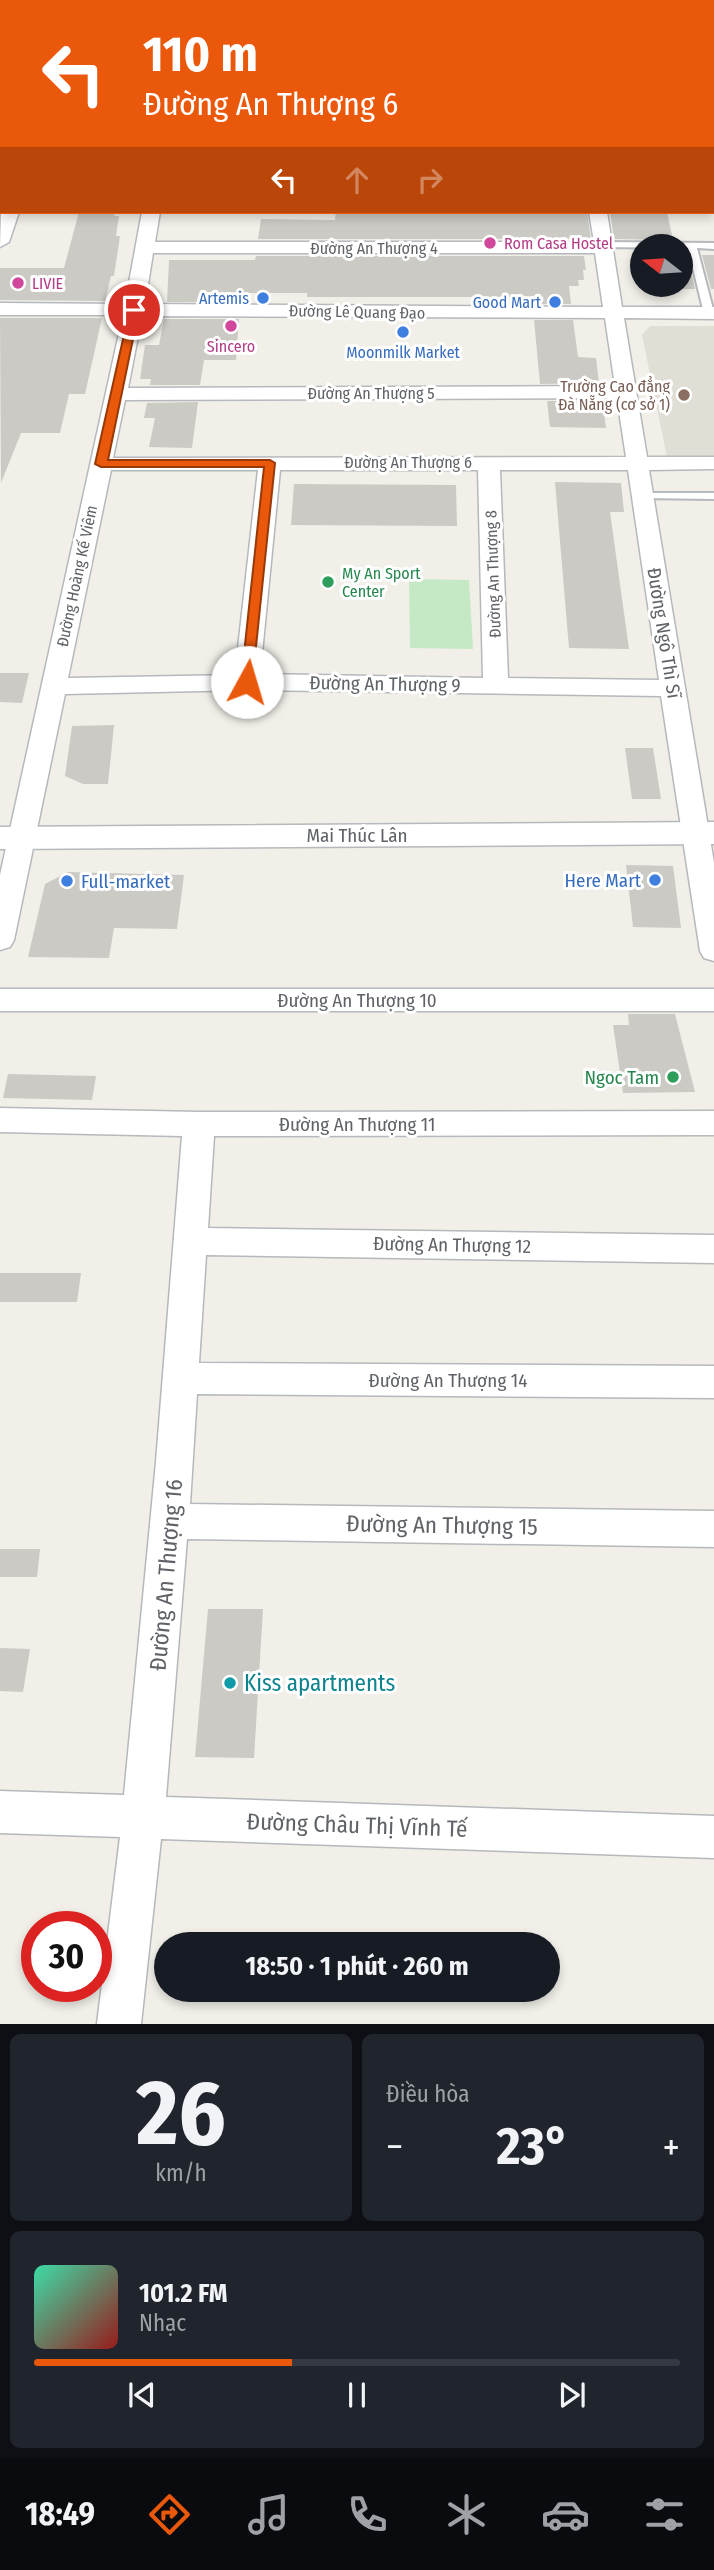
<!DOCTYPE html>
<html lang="vi">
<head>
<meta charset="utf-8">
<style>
  body { margin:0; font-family:"Fira Sans Condensed",sans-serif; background:#20242c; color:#f1f3f6; height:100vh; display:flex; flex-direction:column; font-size:26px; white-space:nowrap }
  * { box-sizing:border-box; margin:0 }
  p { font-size:23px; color:#9ea1a6 }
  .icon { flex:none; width:38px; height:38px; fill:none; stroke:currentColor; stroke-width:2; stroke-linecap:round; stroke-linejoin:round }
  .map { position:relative; height:2024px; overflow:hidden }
  .panel { display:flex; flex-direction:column; gap:10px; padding:10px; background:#0d0f14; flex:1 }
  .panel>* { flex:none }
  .guide { position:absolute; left:0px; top:0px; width:714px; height:214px; box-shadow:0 4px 10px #0003; background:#ea580c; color:#fff; overflow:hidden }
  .needle { width:46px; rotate:287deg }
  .controls { position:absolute; left:630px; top:234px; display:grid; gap:14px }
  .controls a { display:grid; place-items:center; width:63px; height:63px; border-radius:50%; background:#171b24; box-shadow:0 4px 10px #0003; font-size:35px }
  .speed { position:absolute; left:21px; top:1911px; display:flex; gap:14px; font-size:35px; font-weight:700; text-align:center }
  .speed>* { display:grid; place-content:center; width:91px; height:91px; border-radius:50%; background:#171b24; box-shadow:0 4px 10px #0003; line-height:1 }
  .speed .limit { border:10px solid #d22; background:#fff; color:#111 }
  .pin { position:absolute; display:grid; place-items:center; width:60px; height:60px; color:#fff; margin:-30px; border:4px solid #fff; border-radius:50%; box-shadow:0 2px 7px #0007 }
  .me { position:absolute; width:77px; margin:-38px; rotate:6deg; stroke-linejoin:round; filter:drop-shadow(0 0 5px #0008) }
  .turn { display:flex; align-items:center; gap:24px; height:147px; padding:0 28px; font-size:32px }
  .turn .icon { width:91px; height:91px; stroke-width:2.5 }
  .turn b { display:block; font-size:49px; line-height:60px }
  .lanes { display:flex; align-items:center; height:66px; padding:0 28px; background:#0003; justify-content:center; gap:35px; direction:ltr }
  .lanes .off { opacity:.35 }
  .big { font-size:52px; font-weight:700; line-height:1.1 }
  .panel .widget { flex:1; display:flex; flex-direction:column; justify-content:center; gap:10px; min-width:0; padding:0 24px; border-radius:10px; background:#20242c }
  .panel .dial { align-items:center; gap:0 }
  .dial b { font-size:91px; line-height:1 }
  .song { display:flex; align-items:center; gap:21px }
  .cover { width:84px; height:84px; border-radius:10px; background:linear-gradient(135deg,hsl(160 70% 55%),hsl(0 70% 35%)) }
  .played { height:7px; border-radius:4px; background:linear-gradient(90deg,#ea580c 40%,#363941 40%) }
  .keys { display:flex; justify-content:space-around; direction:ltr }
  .heat { display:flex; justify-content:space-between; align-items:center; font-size:38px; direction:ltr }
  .panel .tiles { flex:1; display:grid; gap:10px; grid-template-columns:1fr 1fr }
  .widget:last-child { grid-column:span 2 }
  .trip { position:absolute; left:154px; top:1932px; width:406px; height:70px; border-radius:35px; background:#171b24; box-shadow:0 4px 10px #0003; font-weight:700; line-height:70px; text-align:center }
  .dock { display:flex; height:112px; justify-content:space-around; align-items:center; background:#090b0e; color:#9ea1a6 }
  .dock .icon { width:49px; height:49px }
  .dock .selected { color:#ea580c }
  .dock b { font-size:32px; color:#f1f3f6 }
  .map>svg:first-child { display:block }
  .education { fill:#e1ded6 }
  .green { fill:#c5e8c5 }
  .building { fill:#cccac5 }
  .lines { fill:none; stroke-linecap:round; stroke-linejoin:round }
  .service-casing { stroke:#b5b8bc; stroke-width:4 }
  .minor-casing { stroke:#b5b8bc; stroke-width:3 }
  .tertiary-casing { stroke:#b5b8bc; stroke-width:3 }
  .service { fill:#fff; fill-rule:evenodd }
  .minor { fill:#fff; fill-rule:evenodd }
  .tertiary { fill:#fff; fill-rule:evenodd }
  .route { fill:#ea580c; stroke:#983908; stroke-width:2 }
  .hotel-dot { fill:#d1479c; stroke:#fff; stroke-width:2.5 }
  .shop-dot { fill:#3f7fe0; stroke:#fff; stroke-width:2.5 }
  .education-dot { fill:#8d6e63; stroke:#fff; stroke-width:2.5 }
  .leisure-dot { fill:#2e9e5b; stroke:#fff; stroke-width:2.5 }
  .culture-dot { fill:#0f9aa8; stroke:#fff; stroke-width:2.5 }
  .labels { text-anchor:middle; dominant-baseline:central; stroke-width:6; stroke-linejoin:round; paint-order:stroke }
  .far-hotel-label { font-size:16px; fill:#b23c85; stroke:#fff; text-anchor:start }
  .far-street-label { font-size:16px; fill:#5f6368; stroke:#fff }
  .far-shop-label { font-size:16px; fill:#366cbe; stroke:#fff; text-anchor:end }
  .far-education-label { font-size:16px; fill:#785e54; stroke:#fff; text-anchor:end }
  .far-leisure-label { font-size:16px; fill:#27864d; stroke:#fff; text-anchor:start }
  .street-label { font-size:19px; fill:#5f6368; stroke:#fff }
  .shop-label { font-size:19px; fill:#366cbe; stroke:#fff; text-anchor:end }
  .leisure-label { font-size:19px; fill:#27864d; stroke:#fff; text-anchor:end }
  .near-street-label { font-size:23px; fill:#5f6368; stroke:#fff }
  .near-culture-label { font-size:23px; fill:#0d838f; stroke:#fff; text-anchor:start }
</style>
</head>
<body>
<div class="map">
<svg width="714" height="2024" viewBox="0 0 714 2024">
  <rect width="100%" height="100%" fill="#f1efe8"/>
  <path class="education" d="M650 326H714V456L667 457 642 335Z"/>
  <path class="green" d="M409 579 469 580 473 649 410 648Z"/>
  <g class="building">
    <path d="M79 212H115L114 216H119L116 236H120L114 276H111L105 301 0 300V268H64Z"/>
    <path d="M336 212H587L591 239H258L261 219 335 220Z"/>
    <path d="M610 212H667L673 240 614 239Z"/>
    <path d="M681 255H687L695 289H646V285H681Z"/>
    <path d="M702 255H714V289H711Z"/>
    <path d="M256 256H584L586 270H583L584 280H578L579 286H569L571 304H532V297H307V293H242L241 302H167L169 260H255Z"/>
    <path d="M0 318H102L85 394H69L60 433H21L1 483Z"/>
    <path d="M164 319H239L236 360H204L200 385H150L151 379H140L145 345H159Z"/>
    <path d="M534 320H573L578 357 596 358 599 383 540 384Z"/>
    <path d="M547 401H602L606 428 550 427Z"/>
    <path d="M198 402 192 448 149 447 155 418H144L147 403Z"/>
    <path d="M555 482 621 483 624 512H610L629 649 569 648Z"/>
    <path d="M294 484 456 485 457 526 291 525Z"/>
    <path d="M0 673H29L22 703 0 702Z"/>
    <path d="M114 725 108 784H83L65 776 72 726Z"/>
    <path d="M625 748H653L661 799H632Z"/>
    <path d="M626 865 673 866 681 928 633 927Z"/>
    <path d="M68 872 184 875 177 929 114 928 109 958 28 957 45 884Z"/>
    <path d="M628 1014H675L695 1092 623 1093 613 1025H629Z"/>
    <path d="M8 1074 96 1076 92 1100 3 1098Z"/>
    <path d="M0 1273H81L77 1302H0Z"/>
    <path d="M0 1549H40L37 1577H0Z"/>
    <path d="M208 1609H263L254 1758 195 1757Z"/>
    <path d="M0 1648 30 1649 23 1692 0 1691Z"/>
  </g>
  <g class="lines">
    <defs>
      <g id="service">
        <rect x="635" y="0" width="6" height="2"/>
        <path d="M602 242 714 243V249L697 248 714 313 709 316 704 313 688 248 599 247V243Z"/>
        <path d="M642 493H714V499L638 498V494Z"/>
      </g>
      <g id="minor">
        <path d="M188 0H202L187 2Z"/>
        <rect x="559" y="0" width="14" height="2"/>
        <rect x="0" y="28" width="2" height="10"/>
        <rect x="0" y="79" width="2" height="10"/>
        <rect x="0" y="131" width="2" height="10"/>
        <rect x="0" y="182" width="2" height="10"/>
        <path d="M1 212H19L9 242 0 247Z"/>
        <path d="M142 212H160L155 242H594L589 212H607L622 307H714V319L624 318 647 457H714V469L649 470 714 863V961L704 958 700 951 661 696 247 690 65 694 14 940 10 947 0 950V875L123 315H0V303L125 304ZM153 253H595L603 307 145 304ZM142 316 605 318 615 386 128 388ZM617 398 626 457 113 458 125 400ZM111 470H258L235 675 68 678ZM280 470H478L483 678 260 674ZM500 470H628L659 680 508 678Z"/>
        <rect x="0" y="989" width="714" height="22"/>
        <path d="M0 1108 199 1112 714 1111V1135L214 1136 208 1228 714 1235V1263L206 1255 199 1363 714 1366V1398L197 1394 190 1504 714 1511V1547L187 1539 166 1797 714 1816V1858L161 1839 141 2024H97L120 1837 0 1833V1791L124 1795 156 1462 182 1136 0 1132Z"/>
      </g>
      <path id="tertiary" d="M714 822V844L0 849V827Z"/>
    </defs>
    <use href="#service" class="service-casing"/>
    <use href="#minor" class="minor-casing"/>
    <use href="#tertiary" class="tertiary-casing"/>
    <use href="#service" class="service"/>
    <use href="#minor" class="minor"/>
    <use href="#tertiary" class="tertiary"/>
  </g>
  <path class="route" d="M130 308 139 310 108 460H270L275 463 252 685 241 682 264 467H101L95 464Z"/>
  <g class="hotel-dot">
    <circle cx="490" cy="243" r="7"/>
    <circle cx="18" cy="283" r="7"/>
    <circle cx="231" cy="326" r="7"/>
  </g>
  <g class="shop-dot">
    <circle cx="263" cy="298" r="7"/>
    <circle cx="555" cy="302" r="7"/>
    <circle cx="403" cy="332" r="7"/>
    <circle cx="655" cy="880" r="7"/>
    <circle cx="67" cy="881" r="7"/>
  </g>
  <circle class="education-dot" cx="684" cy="395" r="7"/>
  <g class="leisure-dot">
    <circle cx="328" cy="582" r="7"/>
    <circle cx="673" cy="1077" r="7"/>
  </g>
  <circle class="culture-dot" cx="230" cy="1683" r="7"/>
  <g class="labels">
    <g class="far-hotel-label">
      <text x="504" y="243">Rom Casa Hostel</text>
      <text x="32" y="283">LIVIE</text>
      <text x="231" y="346" text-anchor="middle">Sincero</text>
    </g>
    <g class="far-street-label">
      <text x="374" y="248">Đường An Thượng 4</text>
      <text transform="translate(357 312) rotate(1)">Đường Lê Quang Đạo</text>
      <text x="371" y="393">Đường An Thượng 5</text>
      <text x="408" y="462">Đường An Thượng 6</text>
      <text transform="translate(493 574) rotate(-92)">Đường An Thượng 8</text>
      <text transform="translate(77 576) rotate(-78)">Đường Hoàng Kế Viêm</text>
    </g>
    <g class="far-shop-label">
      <text x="249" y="298">Artemis</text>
      <text x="541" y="302">Good Mart</text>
      <text x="403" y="352" text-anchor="middle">Moonmilk Market</text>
    </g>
    <g class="far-education-label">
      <text x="670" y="386">Trường Cao đẳng<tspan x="670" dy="18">Đà Nẵng (cơ sở 1)</tspan></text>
    </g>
    <g class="far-leisure-label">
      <text x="342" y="573">My An Sport<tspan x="342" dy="18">Center</tspan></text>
    </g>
    <g class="street-label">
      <text transform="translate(664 633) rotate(81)">Đường Ngô Thì Sĩ</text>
      <text transform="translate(385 684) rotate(1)">Đường An Thượng 9</text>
      <text x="357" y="835">Mai Thúc Lân</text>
      <text x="357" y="1000">Đường An Thượng 10</text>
      <text x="357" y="1124">Đường An Thượng 11</text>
      <text transform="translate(452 1245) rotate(1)">Đường An Thượng 12</text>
      <text x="448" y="1380">Đường An Thượng 14</text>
    </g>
    <g class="shop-label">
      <text x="641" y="880">Here Mart</text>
      <text x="81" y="881" text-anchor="start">Full-market</text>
    </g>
    <g class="leisure-label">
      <text x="659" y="1077">Ngoc Tam</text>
    </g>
    <g class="near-street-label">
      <text transform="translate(442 1525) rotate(1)">Đường An Thượng 15</text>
      <text transform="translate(166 1575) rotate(-85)">Đường An Thượng 16</text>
      <text transform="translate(357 1825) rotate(2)">Đường Châu Thị Vĩnh Tế</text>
    </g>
    <g class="near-culture-label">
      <text x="244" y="1683">Kiss apartments</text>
    </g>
  </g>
</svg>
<div class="controls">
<a><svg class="needle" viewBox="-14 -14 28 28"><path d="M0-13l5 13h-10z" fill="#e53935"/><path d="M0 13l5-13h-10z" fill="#9ea1a6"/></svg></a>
</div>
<div class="speed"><div class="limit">30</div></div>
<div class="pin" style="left:134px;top:310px;background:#d93025"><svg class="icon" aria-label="arrive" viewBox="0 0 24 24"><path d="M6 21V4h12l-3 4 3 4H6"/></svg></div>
<svg class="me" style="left:247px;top:682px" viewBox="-20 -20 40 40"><circle r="19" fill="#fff"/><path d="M0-13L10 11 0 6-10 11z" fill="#ea580c"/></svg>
<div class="trip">18:50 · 1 phút · 260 m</div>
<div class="guide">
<div class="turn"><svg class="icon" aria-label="left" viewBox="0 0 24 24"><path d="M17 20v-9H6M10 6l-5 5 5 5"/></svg><div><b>110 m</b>Đường An Thượng 6</div></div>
<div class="lanes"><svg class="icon" aria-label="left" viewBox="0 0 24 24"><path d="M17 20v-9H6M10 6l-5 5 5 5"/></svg><svg class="icon off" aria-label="ahead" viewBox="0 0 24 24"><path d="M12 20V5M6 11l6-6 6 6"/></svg><svg class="icon off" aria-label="right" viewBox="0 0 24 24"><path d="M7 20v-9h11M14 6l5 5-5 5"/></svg></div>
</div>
</div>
<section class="panel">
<div class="tiles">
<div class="widget dial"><b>26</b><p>km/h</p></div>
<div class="widget"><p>Điều hòa</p>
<div class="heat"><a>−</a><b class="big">23°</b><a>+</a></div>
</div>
<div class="widget">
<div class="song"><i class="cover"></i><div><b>101.2 FM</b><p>Nhạc</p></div></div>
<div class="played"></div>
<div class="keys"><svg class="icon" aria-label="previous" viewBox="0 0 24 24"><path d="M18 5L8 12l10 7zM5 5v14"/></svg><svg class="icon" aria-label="pause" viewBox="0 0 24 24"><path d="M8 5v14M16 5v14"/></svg><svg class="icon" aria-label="next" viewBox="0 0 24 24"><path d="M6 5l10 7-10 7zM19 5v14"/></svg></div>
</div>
</div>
</section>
<nav class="dock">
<b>18:49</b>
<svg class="icon selected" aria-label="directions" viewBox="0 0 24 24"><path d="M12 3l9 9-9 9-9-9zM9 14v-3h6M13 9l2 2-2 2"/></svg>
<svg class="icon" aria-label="music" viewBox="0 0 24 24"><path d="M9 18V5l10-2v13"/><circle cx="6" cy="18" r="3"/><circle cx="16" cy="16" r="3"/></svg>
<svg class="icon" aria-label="phone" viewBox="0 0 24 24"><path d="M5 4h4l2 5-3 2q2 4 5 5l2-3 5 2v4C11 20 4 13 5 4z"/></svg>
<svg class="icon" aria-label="climate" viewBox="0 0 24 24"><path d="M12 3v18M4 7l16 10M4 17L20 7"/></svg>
<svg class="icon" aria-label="car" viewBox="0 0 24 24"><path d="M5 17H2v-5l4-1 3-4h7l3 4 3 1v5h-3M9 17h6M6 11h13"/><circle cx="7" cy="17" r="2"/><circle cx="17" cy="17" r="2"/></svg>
<svg class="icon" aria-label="filters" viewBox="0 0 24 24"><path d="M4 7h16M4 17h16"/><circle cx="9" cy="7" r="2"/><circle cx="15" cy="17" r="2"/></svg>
</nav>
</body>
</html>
